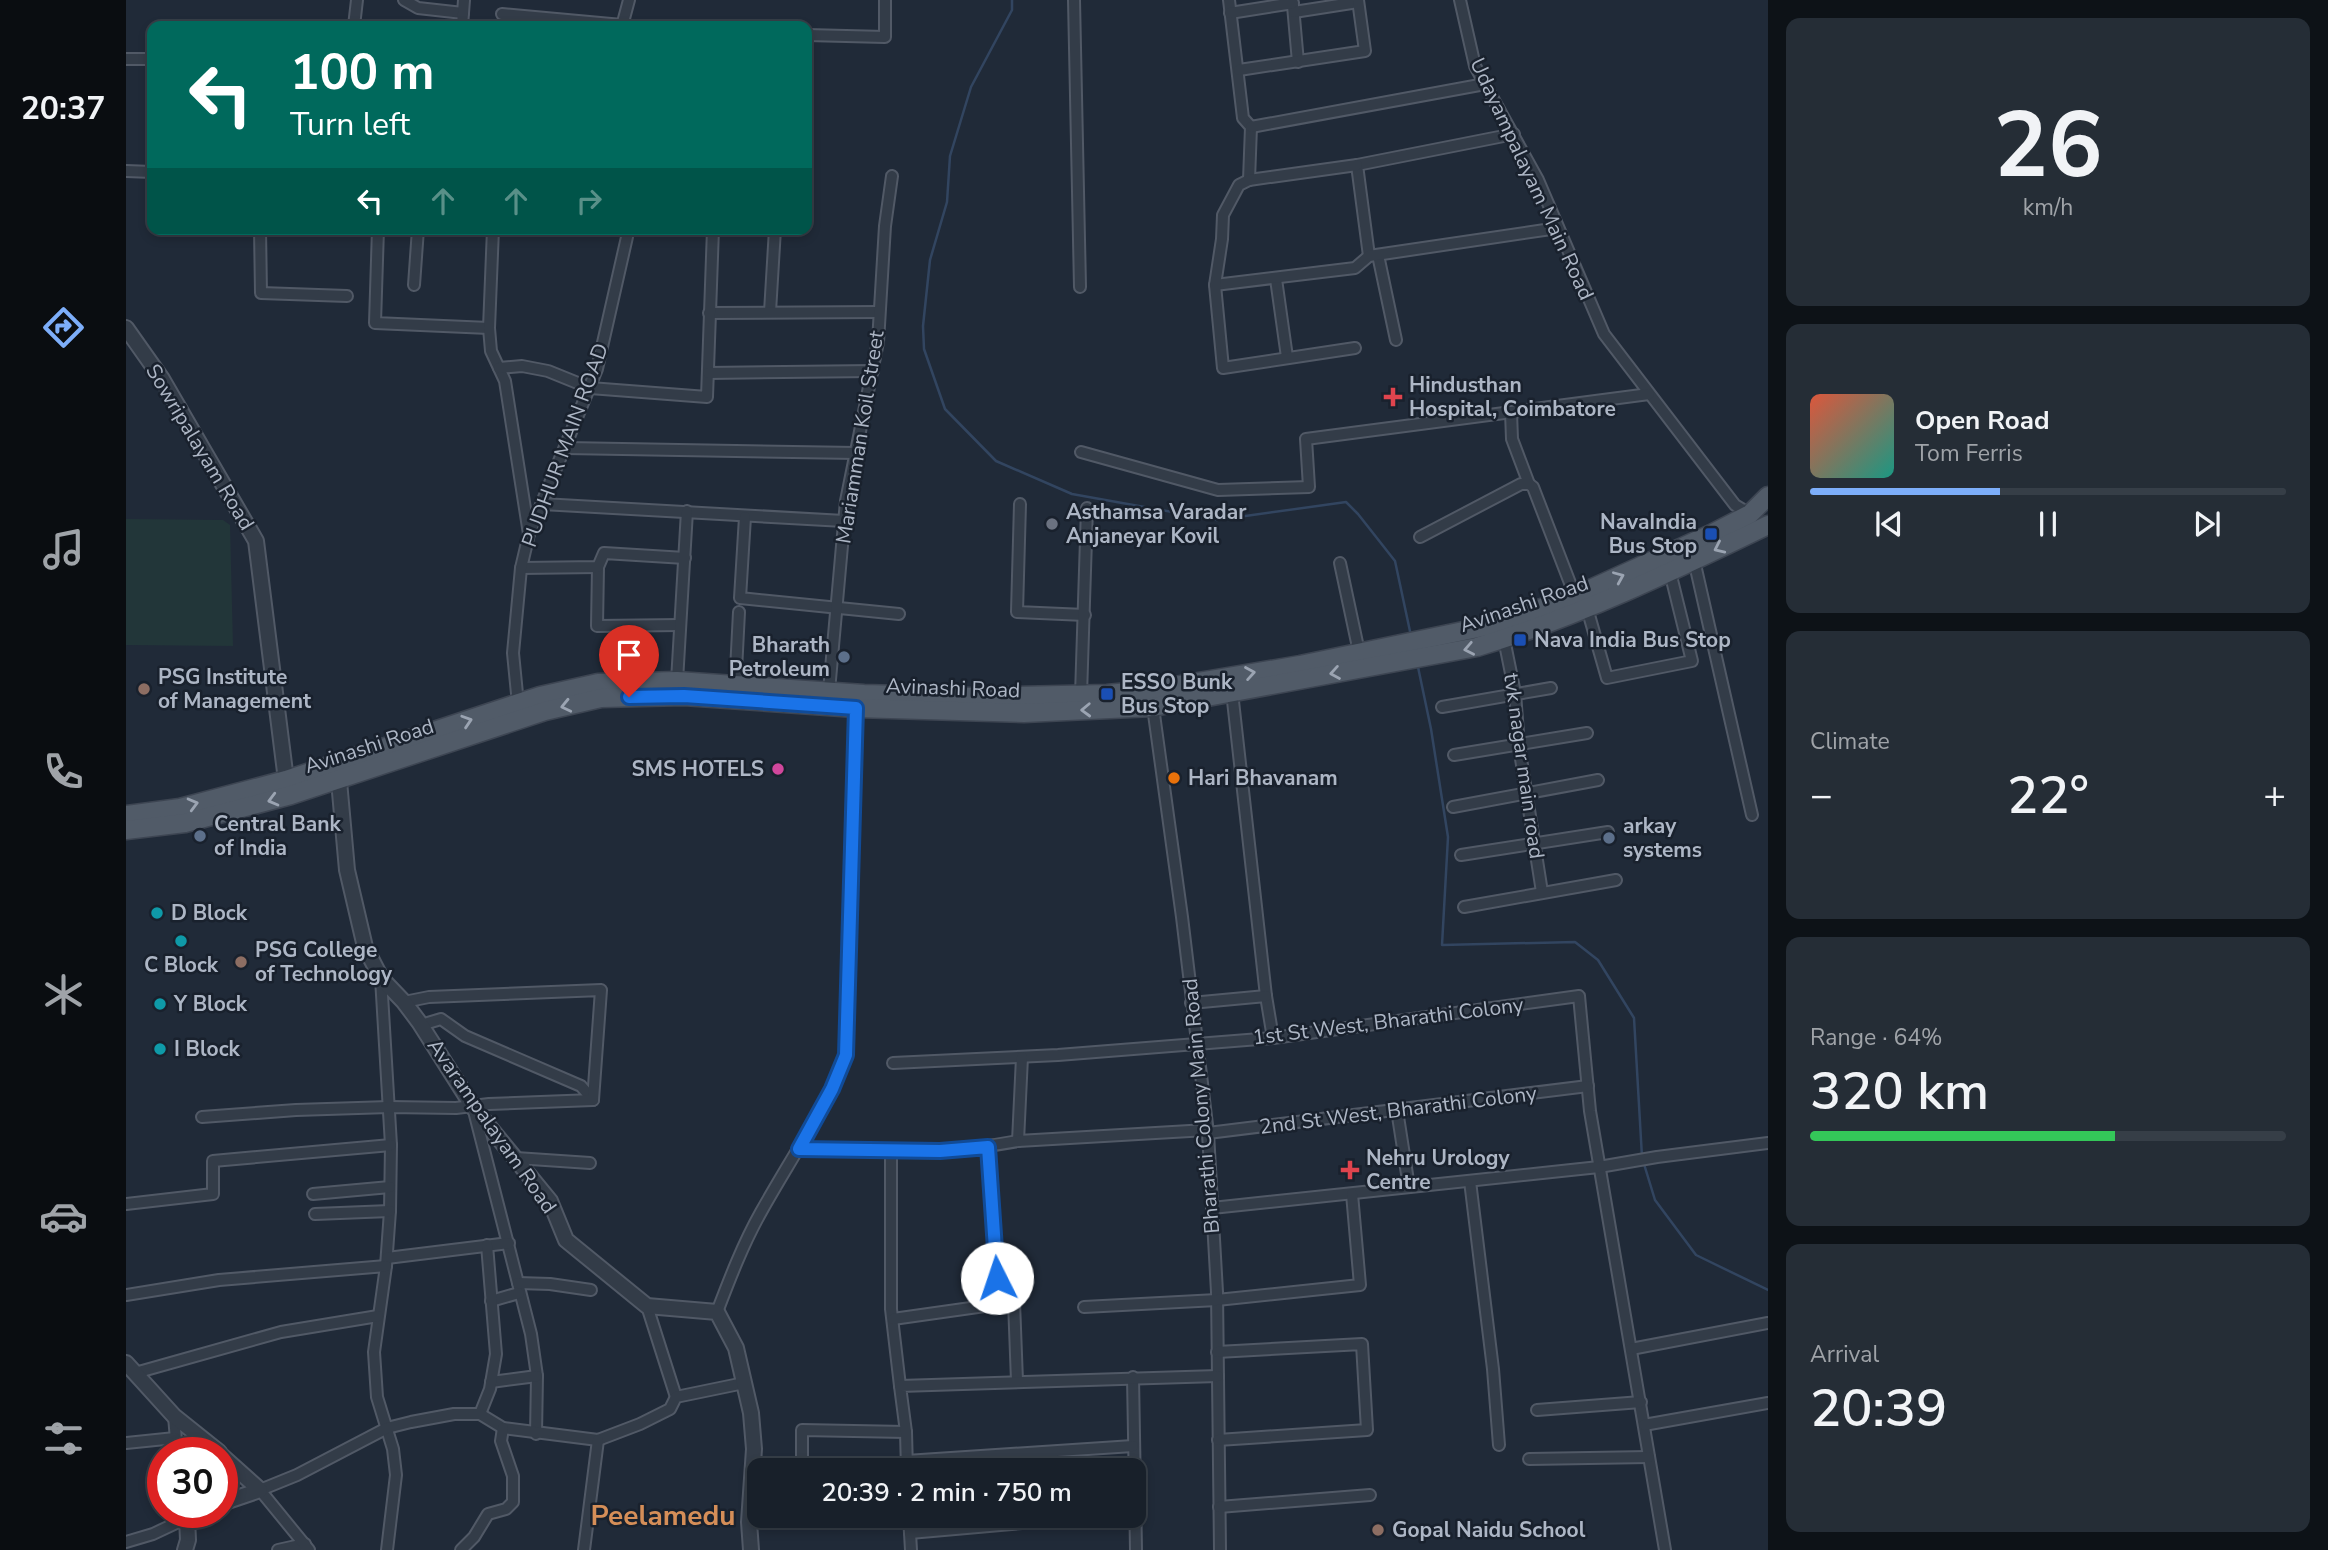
<!DOCTYPE html>
<html lang="en">
<head>
<meta charset="utf-8">
<style>
  body { margin:0; font-family:"Nunito Sans",sans-serif; background:#252d36; color:#f1f3f6; height:100vh; display:flex; flex-direction:column; font-size:26px; white-space:nowrap }
  * { box-sizing:border-box; margin:0 }
  p { font-size:23px; color:#9fa3a8 }
  .icon { flex:none; width:38px; height:38px; fill:none; stroke:currentColor; stroke-width:2; stroke-linecap:round; stroke-linejoin:round }
  .map { position:relative; flex:1; overflow:hidden }
  .sheet { display:flex; flex-direction:column; gap:18px; padding:18px; background:#0d1217; width:560px }
  .sheet>* { flex:none }
  .top-card { position:absolute; left:21px; top:21px; width:665px; height:214px; border-radius:14px; box-shadow:0 4px 10px #0003,0 0 0 2px #363e47; background:#00695c; color:#fff; overflow:hidden }
  .speed { position:absolute; left:21px; top:1437px; display:flex; gap:14px; font-size:35px; font-weight:700; text-align:center }
  .speed>* { display:grid; place-content:center; width:91px; height:91px; border-radius:50%; background:#18202a; box-shadow:0 4px 10px #0003,0 0 0 2px #363e47; line-height:1 }
  .speed .limit { border:10px solid #d22; background:#fff; color:#111 }
  .pin { position:absolute; display:grid; place-items:center; width:60px; height:60px; color:#fff; margin:-72px -30px; border-radius:50% 50% 50% 0; rotate:-45deg; box-shadow:0 0 7px #0007 }
  .pin .icon { rotate:45deg }
  .me { position:absolute; width:77px; margin:-38px; rotate:356deg; stroke-linejoin:round; filter:drop-shadow(0 0 5px #0008) }
  .turn { display:flex; align-items:center; gap:24px; height:147px; padding:0 28px; font-size:32px }
  .turn .icon { width:91px; height:91px; stroke-width:2.5 }
  .turn b { display:block; font-size:49px; line-height:60px }
  .lanes { display:flex; align-items:center; height:66px; padding:0 28px; background:#0003; justify-content:center; gap:35px; direction:ltr }
  .lanes .off { opacity:.35 }
  .big { font-size:52px; font-weight:600; line-height:1.1 }
  .sheet .tile { flex:1; display:flex; flex-direction:column; justify-content:center; gap:10px; min-width:0; padding:0 24px; border-radius:14px; background:#252d36 }
  .sheet .dial { align-items:center; gap:0 }
  .dial b { font-size:91px; line-height:1 }
  .song { display:flex; align-items:center; gap:21px }
  .cover { width:84px; height:84px; border-radius:10px; background:linear-gradient(135deg,hsl(10 70% 55%),hsl(170 70% 35%)) }
  .played { height:7px; border-radius:4px; background:linear-gradient(90deg,#7daefa 40%,#363e47 40%) }
  .keys { display:flex; justify-content:space-around; direction:ltr }
  .heat { display:flex; justify-content:space-between; align-items:center; font-size:38px; direction:ltr }
  .charge { height:10px; border-radius:5px; background:linear-gradient(90deg,#34c759 64%,#363e47 0) }
  .trip { position:absolute; left:621px; top:1458px; width:399px; height:70px; border-radius:14px; background:#18202a; box-shadow:0 4px 10px #0003,0 0 0 2px #363e47; font-weight:600; line-height:70px; text-align:center }
  main { display:flex; flex:1; min-height:0 }
  .tabs { display:flex; flex-direction:column; width:126px; justify-content:space-around; align-items:center; background:#0a0d11; color:#9fa3a8 }
  .tabs .icon { width:49px; height:49px }
  .tabs .current { color:#7daefa }
  .tabs b { font-size:32px; color:#f1f3f6 }
  .map>svg:first-child { display:block }
  .green { fill:#223639 }
  .lines { fill:none; stroke-linecap:round; stroke-linejoin:round }
  .stream { stroke:#324560; stroke-width:2.5 }
  .minor-casing { stroke:#515966; stroke-width:14 }
  .tertiary-casing { stroke:#515966; stroke-width:18 }
  .primary-casing { stroke:#3d4552; stroke-width:21 }
  .minor { stroke:#333c48; stroke-width:10 }
  .tertiary { stroke:#333c48; stroke-width:14 }
  .primary { stroke:#515b68; stroke-width:18 }
  .oneway { stroke:#9ba4b2 }
  .route-casing { stroke:#114b97; stroke-width:18 }
  .route { stroke:#1a73e8; stroke-width:12 }
  .health-dot { fill:#e0444e; stroke:#19212d; stroke-width:2.5 }
  .worship-dot { fill:#6b7280; stroke:#19212d; stroke-width:2.5 }
  .transit-dot { fill:#1a4fb4; stroke:#19212d; stroke-width:2.5 }
  .service-dot { fill:#5c6f8a; stroke:#19212d; stroke-width:2.5 }
  .education-dot { fill:#8d6e63; stroke:#19212d; stroke-width:2.5 }
  .hotel-dot { fill:#d1479c; stroke:#19212d; stroke-width:2.5 }
  .food-dot { fill:#e8710a; stroke:#19212d; stroke-width:2.5 }
  .culture-dot { fill:#0f9aa8; stroke:#19212d; stroke-width:2.5 }
  .labels { text-anchor:middle; dominant-baseline:central; stroke-width:5; stroke-linejoin:round; paint-order:stroke }
  .street-label { font-size:21px; fill:#adb6c5; stroke:#19212d }
  .poi-label { font-size:21px; font-weight:bold; fill:#adb6c5; stroke:#19212d; text-anchor:start }
  .district-label { font-size:28px; font-weight:bold; fill:#d58e58; stroke:#19212d }
</style>
</head>
<body>
<main>
<nav class="tabs">
<b>20:37</b>
<svg class="icon current" aria-label="directions" viewBox="0 0 24 24"><path d="M12 3l9 9-9 9-9-9zM9 14v-3h6M13 9l2 2-2 2"/></svg>
<svg class="icon" aria-label="music" viewBox="0 0 24 24"><path d="M9 18V5l10-2v13"/><circle cx="6" cy="18" r="3"/><circle cx="16" cy="16" r="3"/></svg>
<svg class="icon" aria-label="phone" viewBox="0 0 24 24"><path d="M5 4h4l2 5-3 2q2 4 5 5l2-3 5 2v4C11 20 4 13 5 4z"/></svg>
<svg class="icon" aria-label="climate" viewBox="0 0 24 24"><path d="M12 3v18M4 7l16 10M4 17L20 7"/></svg>
<svg class="icon" aria-label="car" viewBox="0 0 24 24"><path d="M5 17H2v-5l4-1 3-4h7l3 4 3 1v5h-3M9 17h6M6 11h13"/><circle cx="7" cy="17" r="2"/><circle cx="17" cy="17" r="2"/></svg>
<svg class="icon" aria-label="filters" viewBox="0 0 24 24"><path d="M4 7h16M4 17h16"/><circle cx="9" cy="7" r="2"/><circle cx="15" cy="17" r="2"/></svg>
</nav>
<div class="map">
<svg width="1642" height="1550" viewBox="0 0 1642 1550">
  <rect width="100%" height="100%" fill="#202a38"/>
  <path class="green" d="M0 519 97 520 104 525 107 646 0 645Z"/>
  <g class="lines">
    <g class="stream">
      <path d="M886 0V10L845 87 824 156 821 202 804 260 797 326 798 349 819 409 870 461 946 494 1091 520 1220 502 1232 514 1269 561 1285 636"/>
      <path d="M1292 667 1305 729 1322 837 1316 945 1449 942 1472 960 1508 1018 1516 1157"/>
      <path d="M1518 1164 1529 1200 1570 1255 1642 1290"/>
    </g>
    <defs>
      <g id="minor">
        <path d="M278 0 292 8 337 13"/>
        <path d="M948 0 954 287"/>
        <path d="M1103 0 1117 118 1125 127 1123 180"/>
        <path d="M1334 0 1349 66 1412 180 1478 334 1609 505 1624 514"/>
        <path d="M1167 6 1172 62"/>
        <path d="M1168 12 1232 2"/>
        <path d="M1104 13 1167 3"/>
        <path d="M376 14 496 25"/>
        <path d="M228 26 231 0"/>
        <path d="M336 26 338 0"/>
        <path d="M496 26 503 0"/>
        <path d="M681 35 759 37V0"/>
        <path d="M0 59H26"/>
        <path d="M1113 70 1239 51 1232 0"/>
        <path d="M1125 127 1359 84"/>
        <path d="M0 171 26 172"/>
        <path d="M134 229 135 293 221 296"/>
        <path d="M252 229 249 323 363 328"/>
        <path d="M367 229 363 328 365 351 379 381 403 534"/>
        <path d="M385 229H397"/>
        <path d="M469 229V230"/>
        <path d="M1252 255 1270 340"/>
        <path d="M1243 256 1231 165 1388 134"/>
        <path d="M1150 279 1161 357"/>
        <path d="M288 285 292 229"/>
        <path d="M1089 285 1229 268 1243 256 1432 228"/>
        <path d="M644 312 649 229"/>
        <path d="M583 313 753 312"/>
        <path d="M1229 348 1097 368 1089 285 1096 239 1097 215 1113 185 1123 180 1231 165"/>
        <path d="M373 368 396 366 422 371 464 388 581 397 587 229"/>
        <path d="M582 373 747 371"/>
        <path d="M1385 412 1386 439 1403 484"/>
        <path d="M440 448 730 453"/>
        <path d="M955 452 1092 490 1183 487 1180 439 1523 394"/>
        <path d="M416 504 718 521"/>
        <path d="M894 504 891 612 959 615"/>
        <path d="M619 517 614 598 773 614"/>
        <path d="M1294 537 1395 484H1403L1407 487 1449 596"/>
        <path d="M1568 560 1626 815"/>
        <path d="M1214 563 1233 652"/>
        <path d="M472 567 471 626 554 625"/>
        <path d="M395 568 472 567 478 553 559 558"/>
        <path d="M1461 608 1481 678 1566 661 1544 572"/>
        <path d="M1378 639 1389 693 1393 746 1416 892"/>
        <path d="M551 681 561 511"/>
        <path d="M609 690 613 612"/>
        <path d="M703 691 720 501 752 342 759 226 766 176"/>
        <path d="M1106 692 1140 996 1147 1038"/>
        <path d="M955 695 961 508"/>
        <path d="M392 704 387 653 395 568 403 534 471 369 501 237V229"/>
        <path d="M1027 707 1056 917 1082 1133 1091 1292 1094 1550"/>
        <path d="M1316 707 1425 688"/>
        <path d="M1328 755 1461 733"/>
        <path d="M1327 807 1472 780"/>
        <path d="M1335 855 1482 832"/>
        <path d="M1338 907 1490 880"/>
        <path d="M255 978 265 1145 264 1211 260 1266 248 1352 251 1397 267 1449 270 1475 261 1550"/>
        <path d="M1065 1003 1140 996"/>
        <path d="M295 1025 315 1019 339 1036 455 1086 467 1100"/>
        <path d="M767 1063 932 1055 1147 1038 1453 996 1464 1111 1539 1550"/>
        <path d="M1271 1110 1283 1187"/>
        <path d="M348 1111 405 1334 411 1376 410 1434"/>
        <path d="M76 1117 170 1110 263 1107 330 1108 363 1104 467 1100 475 990 303 997 278 1002"/>
        <path d="M1082 1133 1462 1086"/>
        <path d="M892 1141 896 1057"/>
        <path d="M673 1149C746 1150 820 1155 892 1141L1081 1130"/>
        <path d="M765 1150V1309L774 1386"/>
        <path d="M390 1158 464 1163"/>
        <path d="M1344 1181 1367 1369 1373 1445"/>
        <path d="M187 1194 264 1187"/>
        <path d="M0 1204 87 1194V1161L265 1145"/>
        <path d="M1086 1208 1473 1167 1531 1157 1642 1143"/>
        <path d="M189 1214 264 1211"/>
        <path d="M261 1258 383 1243"/>
        <path d="M392 1283 424 1284 465 1290"/>
        <path d="M0 1295 93 1280 260 1266"/>
        <path d="M365 1301 393 1293"/>
        <path d="M873 1304 888 1302 891 1381"/>
        <path d="M521 1306 550 1397"/>
        <path d="M958 1307 1091 1300 1234 1285 1226 1194"/>
        <path d="M591 1312C604 1278 617 1244 635 1212 664 1160 698 1111 720 1055L730 708"/>
        <path d="M767 1319 873 1304 862 1147"/>
        <path d="M1505 1349 1642 1323"/>
        <path d="M1091 1352 1236 1344 1241 1430 1092 1440"/>
        <path d="M9 1373 155 1332 252 1316"/>
        <path d="M1007 1377 1010 1550"/>
        <path d="M365 1382 411 1376"/>
        <path d="M1411 1410 1515 1402"/>
        <path d="M354 1414 364 1389 370 1354 361 1245"/>
        <path d="M48 1416 51 1452"/>
        <path d="M1518 1425 1642 1403"/>
        <path d="M0 1443 49 1438"/>
        <path d="M1403 1459 1523 1457"/>
        <path d="M780 1461 1007 1446"/>
        <path d="M676 1470V1430L780 1432"/>
        <path d="M781 1470 780 1432 774 1386 1092 1376"/>
        <path d="M1093 1507 1244 1495"/>
        <path d="M783 1516 785 1550"/>
        <path d="M784 1533 896 1523 1011 1521"/>
        <path d="M0 1542 27 1534 61 1518 60 1513"/>
        <path d="M152 1550 179 1544"/>
        <path d="M183 1550 134 1490 171 1475 261 1428 285 1422 328 1414H354L377 1428 472 1440 514 1424 544 1409 550 1397 618 1383"/>
        <path d="M335 1550 348 1537 362 1514 380 1509 387 1502V1476L375 1441 377 1428"/>
        <path d="M458 1550 472 1440"/>
      </g>
      <g id="tertiary">
        <path d="M0 328 36 379 130 541 160 780"/>
        <path d="M213 781 221 870 239 947 255 978 278 1002 293 1022 347 1107 424 1201 440 1240 521 1306 591 1312 610 1348 625 1413 628 1449 623 1522 625 1550"/>
        <path d="M0 1363 48 1416 93 1452"/>
        <path d="M96 1456 134 1490 96 1503"/>
        <path d="M59 1550 62 1540 61 1518 73 1512"/>
      </g>
      <g id="primary">
        <path d="M0 815 54 808 160 780 414 696 472 683 551 681 738 694 845 697 981 694 1025 690 1174 665 1371 624 1449 596 1585 534 1624 514 1642 496"/>
        <path d="M0 830 59 823 165 795 419 711 475 698 558 696 730 708 898 713 1027 707 1351 647C1452 617 1547 571 1642 525"/>
      </g>
    </defs>
    <use href="#minor" class="minor-casing"/>
    <use href="#tertiary" class="tertiary-casing"/>
    <use href="#primary" class="primary-casing"/>
    <use href="#minor" class="minor"/>
    <use href="#tertiary" class="tertiary"/>
    <use href="#primary" class="primary"/>
  </g>
  <defs><path id="oneway-chevron" d="M-2-3.5L2.5 0L-2 3.5" fill="none" stroke-width="1.6" stroke-linecap="round" stroke-linejoin="round" transform="scale(1.75)"/></defs>
  <g class="oneway">
    <use href="#oneway-chevron" transform="translate(1593 548) rotate(155)"/>
    <use href="#oneway-chevron" transform="translate(1493 577) rotate(-23)"/>
    <use href="#oneway-chevron" transform="translate(1343 649) rotate(169)"/>
    <use href="#oneway-chevron" transform="translate(1124 673) rotate(-10)"/>
    <use href="#oneway-chevron" transform="translate(1209 673) rotate(170)"/>
    <use href="#oneway-chevron" transform="translate(440 706) rotate(167)"/>
    <use href="#oneway-chevron" transform="translate(960 710) rotate(178)"/>
    <use href="#oneway-chevron" transform="translate(341 721) rotate(-18)"/>
    <use href="#oneway-chevron" transform="translate(147 800) rotate(165)"/>
    <use href="#oneway-chevron" transform="translate(67 804) rotate(-15)"/>
  </g>
  <g class="lines">
    <defs>
      <path id="route" d="M503 697 558 696 730 708 720 1055 706 1089 673 1149 814 1151 862 1147 871 1278"/>
    </defs>
    <use href="#route" class="route-casing"/>
    <use href="#route" class="route"/>
  </g>
  <g class="health-dot">
    <path d="M1263.5 386.5h7v7h7v7h-7v7h-7v-7h-7v-7h7z"/>
    <path d="M1220.5 1159.5h7v7h7v7h-7v7h-7v-7h-7v-7h7z"/>
  </g>
  <circle class="worship-dot" cx="926" cy="524" r="7"/>
  <g class="transit-dot">
    <rect x="1578" y="527" width="14" height="14" rx="3.5"/>
    <rect x="1387" y="633" width="14" height="14" rx="3.5"/>
    <rect x="974" y="687" width="14" height="14" rx="3.5"/>
  </g>
  <g class="service-dot">
    <circle cx="718" cy="657" r="7"/>
    <circle cx="74" cy="836" r="7"/>
    <circle cx="1483" cy="838" r="7"/>
  </g>
  <g class="education-dot">
    <circle cx="18" cy="689" r="7"/>
    <circle cx="115" cy="962" r="7"/>
    <circle cx="1252" cy="1530" r="7"/>
  </g>
  <circle class="hotel-dot" cx="652" cy="769" r="7"/>
  <circle class="food-dot" cx="1048" cy="778" r="7"/>
  <g class="culture-dot">
    <circle cx="31" cy="913" r="7"/>
    <circle cx="55" cy="941" r="7"/>
    <circle cx="34" cy="1004" r="7"/>
    <circle cx="34" cy="1049" r="7"/>
  </g>
  <g class="labels">
    <g class="street-label">
      <text transform="translate(1406 179) rotate(65)">Udayampalayam Main Road</text>
      <text transform="translate(734 437) rotate(-81)">Mariamman Koil Street</text>
      <text transform="translate(439 445) rotate(-70)">PUDHUR MAIN ROAD</text>
      <text transform="translate(74 447) rotate(59)">Sowripalayam Road</text>
      <text transform="translate(1398 604) rotate(-19)">Avinashi Road</text>
      <text transform="translate(827 688) rotate(2)">Avinashi Road</text>
      <text transform="translate(243 746) rotate(-18)">Avinashi Road</text>
      <text transform="translate(1398 766) rotate(82)">tvk nagar main road</text>
      <text transform="translate(1262 1021) rotate(-7)">1st St West, Bharathi Colony</text>
      <text transform="translate(1075 1106) rotate(-95)">Bharathi Colony Main Road</text>
      <text transform="translate(1272 1110) rotate(-7)">2nd St West, Bharathi Colony</text>
      <text transform="translate(366 1126) rotate(55)">Avarampalayam Road</text>
    </g>
    <g class="poi-label">
      <text x="1283" y="385">Hindusthan<tspan x="1283" dy="24">Hospital, Coimbatore</tspan></text>
      <text x="940" y="512">Asthamsa Varadar<tspan x="940" dy="24">Anjaneyar Kovil</tspan></text>
      <text x="1571" y="522" text-anchor="end">NavaIndia<tspan x="1571" dy="24">Bus Stop</tspan></text>
      <text x="1408" y="640">Nava India Bus Stop</text>
      <text x="704" y="645" text-anchor="end">Bharath<tspan x="704" dy="24">Petroleum</tspan></text>
      <text x="32" y="677">PSG Institute<tspan x="32" dy="24">of Management</tspan></text>
      <text x="995" y="682">ESSO Bunk<tspan x="995" dy="24">Bus Stop</tspan></text>
      <text x="638" y="769" text-anchor="end">SMS HOTELS</text>
      <text x="1062" y="778">Hari Bhavanam</text>
      <text x="88" y="824">Central Bank<tspan x="88" dy="24">of India</tspan></text>
      <text x="1497" y="826">arkay<tspan x="1497" dy="24">systems</tspan></text>
      <text x="45" y="913">D Block</text>
      <text x="129" y="950">PSG College<tspan x="129" dy="24">of Technology</tspan></text>
      <text x="55" y="965" text-anchor="middle">C Block</text>
      <text x="48" y="1004">Y Block</text>
      <text x="48" y="1049">I Block</text>
      <text x="1240" y="1158">Nehru Urology<tspan x="1240" dy="24">Centre</tspan></text>
      <text x="1266" y="1530">Gopal Naidu School</text>
    </g>
    <g class="district-label">
      <text x="537" y="1516">Peelamedu</text>
    </g>
  </g>
</svg>
<div class="speed"><div class="limit">30</div></div>
<div class="pin" style="left:503px;top:697px;background:#d93025"><svg class="icon" aria-label="arrive" viewBox="0 0 24 24"><path d="M6 21V4h12l-3 4 3 4H6"/></svg></div>
<svg class="me" style="left:871px;top:1278px" viewBox="-20 -20 40 40"><circle r="19" fill="#fff"/><path d="M0-13L10 11 0 6-10 11z" fill="#1a73e8"/></svg>
<div class="trip">20:39 · 2 min · 750 m</div>
<div class="top-card">
<div class="turn"><svg class="icon" aria-label="left" viewBox="0 0 24 24"><path d="M17 20v-9H6M10 6l-5 5 5 5"/></svg><div><b>100 m</b>Turn left</div></div>
<div class="lanes"><svg class="icon" aria-label="left" viewBox="0 0 24 24"><path d="M17 20v-9H6M10 6l-5 5 5 5"/></svg><svg class="icon off" aria-label="ahead" viewBox="0 0 24 24"><path d="M12 20V5M6 11l6-6 6 6"/></svg><svg class="icon off" aria-label="ahead" viewBox="0 0 24 24"><path d="M12 20V5M6 11l6-6 6 6"/></svg><svg class="icon off" aria-label="right" viewBox="0 0 24 24"><path d="M7 20v-9h11M14 6l5 5-5 5"/></svg></div>
</div>
</div>
<section class="sheet">
<div class="tile dial"><b>26</b><p>km/h</p></div>
<div class="tile">
<div class="song"><i class="cover"></i><div><b>Open Road</b><p>Tom Ferris</p></div></div>
<div class="played"></div>
<div class="keys"><svg class="icon" aria-label="previous" viewBox="0 0 24 24"><path d="M18 5L8 12l10 7zM5 5v14"/></svg><svg class="icon" aria-label="pause" viewBox="0 0 24 24"><path d="M8 5v14M16 5v14"/></svg><svg class="icon" aria-label="next" viewBox="0 0 24 24"><path d="M6 5l10 7-10 7zM19 5v14"/></svg></div>
</div>
<div class="tile"><p>Climate</p>
<div class="heat"><a>−</a><b class="big">22°</b><a>+</a></div>
</div>
<div class="tile"><p>Range · 64%</p><b class="big">320 km</b><div class="charge"></div></div>
<div class="tile"><p>Arrival</p><b class="big">20:39</b></div>
</section>
</main>
</body>
</html>
